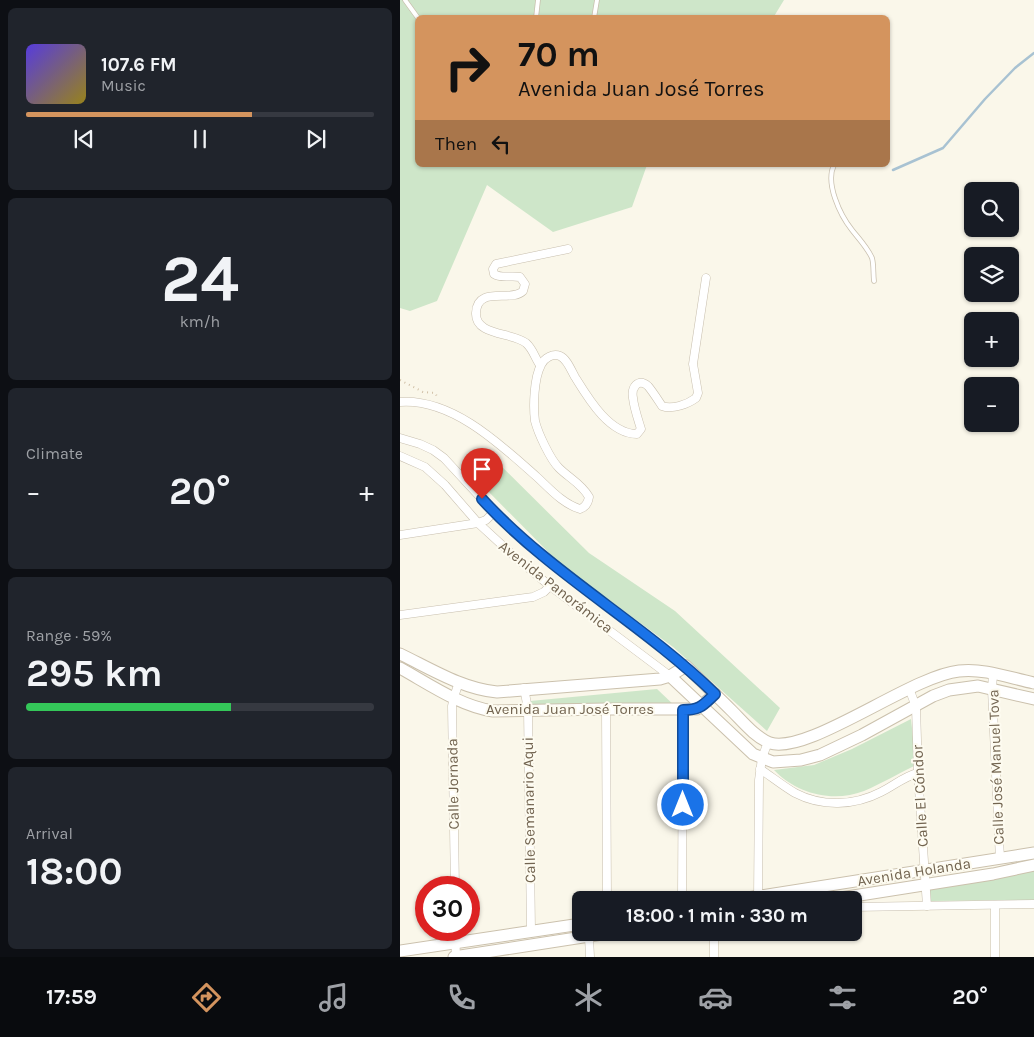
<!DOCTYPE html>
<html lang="en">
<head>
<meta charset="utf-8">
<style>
  body { margin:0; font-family:Karla,sans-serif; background:#20242c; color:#f1f3f6; height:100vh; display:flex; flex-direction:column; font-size:19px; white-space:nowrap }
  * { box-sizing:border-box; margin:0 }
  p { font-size:16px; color:#9ea1a6 }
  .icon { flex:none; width:28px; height:28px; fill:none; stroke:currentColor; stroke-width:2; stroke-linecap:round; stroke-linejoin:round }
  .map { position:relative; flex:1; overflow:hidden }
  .panel { display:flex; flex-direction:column; gap:8px; padding:8px; background:#0d0f14; width:400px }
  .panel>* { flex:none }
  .top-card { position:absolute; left:15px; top:15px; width:475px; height:152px; border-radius:8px; box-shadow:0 1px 4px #0004; background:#d4945e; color:#111; overflow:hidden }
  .fabs { position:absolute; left:564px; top:182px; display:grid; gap:10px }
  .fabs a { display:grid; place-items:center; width:55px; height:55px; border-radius:8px; background:#171b24; box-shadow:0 1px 4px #0004; font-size:25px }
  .speed { position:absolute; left:15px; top:876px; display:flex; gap:10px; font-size:25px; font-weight:700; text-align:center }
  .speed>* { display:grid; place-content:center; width:65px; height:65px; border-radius:50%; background:#171b24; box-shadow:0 1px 4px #0004; line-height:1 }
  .speed .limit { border:8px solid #d22; background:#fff; color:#111 }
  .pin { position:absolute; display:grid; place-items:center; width:42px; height:42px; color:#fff; margin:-51px -21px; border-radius:50% 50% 50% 0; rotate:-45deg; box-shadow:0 0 5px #0007 }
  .pin .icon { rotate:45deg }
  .me { position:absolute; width:55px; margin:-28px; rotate:0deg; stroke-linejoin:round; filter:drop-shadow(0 0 4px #0008) }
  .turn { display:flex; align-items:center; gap:18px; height:105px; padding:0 20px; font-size:22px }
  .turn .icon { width:65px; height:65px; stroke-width:2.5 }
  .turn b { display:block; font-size:35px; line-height:42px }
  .then { display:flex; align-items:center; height:48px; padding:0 20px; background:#0003; gap:10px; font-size:19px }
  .big { font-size:38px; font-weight:700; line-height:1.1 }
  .panel .card { flex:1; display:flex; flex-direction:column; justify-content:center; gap:8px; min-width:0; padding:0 18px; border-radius:8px; background:#20242c }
  .panel .dial { align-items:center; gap:0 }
  .dial b { font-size:65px; line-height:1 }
  .song { display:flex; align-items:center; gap:15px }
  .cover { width:60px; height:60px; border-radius:8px; background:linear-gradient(135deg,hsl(250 70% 55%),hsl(50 70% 35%)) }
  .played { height:5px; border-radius:2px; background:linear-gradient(90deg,#d4945e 65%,#363941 65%) }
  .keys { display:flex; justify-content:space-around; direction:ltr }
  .heat { display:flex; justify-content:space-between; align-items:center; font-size:28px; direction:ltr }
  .charge { height:8px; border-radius:4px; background:linear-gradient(90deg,#34c759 59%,#363941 0) }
  .trip { position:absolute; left:172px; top:891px; width:290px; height:50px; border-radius:8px; background:#171b24; box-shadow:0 1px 4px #0004; font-weight:700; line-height:50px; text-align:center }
  .menu { display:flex; height:80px; justify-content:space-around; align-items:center; background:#090b0e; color:#9ea1a6 }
  .menu .icon { width:35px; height:35px }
  .menu .on { color:#d4945e }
  .menu b { font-size:22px; color:#f1f3f6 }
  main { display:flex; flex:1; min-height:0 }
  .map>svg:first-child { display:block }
  .green { fill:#cee6c9 }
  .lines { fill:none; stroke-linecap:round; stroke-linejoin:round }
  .stream { stroke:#a8c2d2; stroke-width:2.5 }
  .lane-casing { stroke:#c8bfae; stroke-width:5.5 }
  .street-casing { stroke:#c8bfae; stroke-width:9 }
  .secondary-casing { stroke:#cbc1ad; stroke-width:13 }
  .path { stroke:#d1c1a8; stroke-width:2; stroke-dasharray:1 4; stroke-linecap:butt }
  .lane { stroke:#fff; stroke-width:4 }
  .street { stroke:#fff; stroke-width:8 }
  .secondary { stroke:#fff; stroke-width:11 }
  .route-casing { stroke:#114b97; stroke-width:12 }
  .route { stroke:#1a73e8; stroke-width:9 }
  .labels { text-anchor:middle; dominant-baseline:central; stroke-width:4; stroke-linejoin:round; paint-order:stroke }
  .street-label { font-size:15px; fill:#726450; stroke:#fdfbf0 }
</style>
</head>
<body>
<main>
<section class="panel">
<div class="card">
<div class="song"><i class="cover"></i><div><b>107.6 FM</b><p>Music</p></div></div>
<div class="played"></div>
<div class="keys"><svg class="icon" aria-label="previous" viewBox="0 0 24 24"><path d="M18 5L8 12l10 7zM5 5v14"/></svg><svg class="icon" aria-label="pause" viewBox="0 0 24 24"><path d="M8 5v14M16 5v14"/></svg><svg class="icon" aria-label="next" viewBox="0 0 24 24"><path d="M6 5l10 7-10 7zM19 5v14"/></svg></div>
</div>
<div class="card dial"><b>24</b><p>km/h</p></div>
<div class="card"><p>Climate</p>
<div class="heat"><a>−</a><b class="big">20°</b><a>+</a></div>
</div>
<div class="card"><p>Range · 59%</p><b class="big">295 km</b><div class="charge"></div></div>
<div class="card"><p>Arrival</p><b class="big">18:00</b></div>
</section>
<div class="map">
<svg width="634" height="957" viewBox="0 0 634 957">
  <rect width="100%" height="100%" fill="#faf7ea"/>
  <g class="green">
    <path d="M0 0H384L373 18H18V165H247L232 207 153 232 87 185 37 301 10 311 0 308Z"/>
    <path d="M96 461 189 553 275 611 380 708 367 731 273 647 160 564 77 480Z"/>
    <path d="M257 689 277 708H132L130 701Z"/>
    <path d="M511 719 516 765C499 773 481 784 464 791 433 803 397 794 374 770L414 765 452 749Z"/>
    <path d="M634 869V900L531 901 528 891 530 887Z"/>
  </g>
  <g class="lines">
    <path class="stream" d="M493 170 543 148 585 99 615 68 634 53"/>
    <defs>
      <g id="lane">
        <path d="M5 0 18 18"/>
        <path d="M136 18 138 0"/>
        <path d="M194 18 197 0"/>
        <path d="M434 165C425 183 440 215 452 230 459 239 467 247 472 258 474 265 473 274 474 281"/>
      </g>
      <g id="street">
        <path d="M140 365C135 358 133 349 126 343 112 332 75 336 76 313 77 285 111 303 123 291L125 284 120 277C111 275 101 279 94 274L93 269 96 264 168 249"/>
        <path d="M0 402C52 398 101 445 137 477 150 489 163 504 180 509 186 507 188 503 189 497 182 484 169 478 159 468 150 459 138 433 135 421 133 406 134 378 141 365 144 358 153 353 160 356 167 359 171 370 175 377 188 398 209 434 237 434L241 429C238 419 234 408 233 398 231 388 238 377 248 386 253 392 258 400 262 406 272 410 288 404 296 398L298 393 293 364 306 278"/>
        <path d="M0 438 20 444 33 450 44 458 94 512 120 537 286 666"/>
        <path d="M0 456 25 467 45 485 78 523 114 556 150 586 270 676"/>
        <path d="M0 535 78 523 86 520 94 512"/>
        <path d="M0 615 133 597 144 592 150 586"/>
        <path d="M593 674 592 689 600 859"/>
        <path d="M124 688 128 709 131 931"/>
        <path d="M509 688 516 707 518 773 527 906"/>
        <path d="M206 709 207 900"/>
        <path d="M360 769C372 777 383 786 395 793 422 807 454 806 481 792 493 786 505 776 518 773"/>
        <path d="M55 888 52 706 54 697 59 682"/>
        <path d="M282 900 283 710"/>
        <path d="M358 900 359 780 362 758 368 742"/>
        <path d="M454 907 634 904"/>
        <path d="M55 930 56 957"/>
        <path d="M314 932V957"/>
        <path d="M189 937 190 957"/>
        <path d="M595 957V905"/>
      </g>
      <g id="secondary">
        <path d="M0 654C31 669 63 689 97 692L260 679 270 676 286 666C301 681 317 696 332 711 343 722 355 737 370 743 408 755 511 676 559 671 584 668 610 678 634 683"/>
        <path d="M0 668C29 684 60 706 93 711L206 709H297L315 694"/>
        <path d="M270 676 353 754 373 762 401 760 420 755 462 735 533 696 549 690 578 686 634 699"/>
        <path d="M335 900 634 853"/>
        <path d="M428 900 593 874 634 865"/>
        <path d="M0 951 181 924"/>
        <path d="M54 957 215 932"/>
      </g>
    </defs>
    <use href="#lane" class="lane-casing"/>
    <use href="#street" class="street-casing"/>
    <use href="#secondary" class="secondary-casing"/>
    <path class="path" d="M0 380 23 392 35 393 38 398"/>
    <use href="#lane" class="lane"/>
    <use href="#street" class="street"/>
    <use href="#secondary" class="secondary"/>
  </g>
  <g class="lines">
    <defs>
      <path id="route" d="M82 499C151 574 242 623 315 694 303 705 301 710 283 710V805"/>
    </defs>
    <use href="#route" class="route-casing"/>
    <use href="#route" class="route"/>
  </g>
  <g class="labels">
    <g class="street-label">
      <text transform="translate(156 587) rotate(38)">Avenida Panorámica</text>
      <text x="170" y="709">Avenida Juan José Torres</text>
      <text transform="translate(596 767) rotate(-92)">Calle José Manuel Tova</text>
      <text transform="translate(53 784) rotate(-91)">Calle Jornada</text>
      <text transform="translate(520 796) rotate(-93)">Calle El Cóndor</text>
      <text transform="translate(129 810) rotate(-91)">Calle Semanario Aqui</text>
      <text transform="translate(514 872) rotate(-9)">Avenida Holanda</text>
    </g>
  </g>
</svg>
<div class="fabs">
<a><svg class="icon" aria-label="search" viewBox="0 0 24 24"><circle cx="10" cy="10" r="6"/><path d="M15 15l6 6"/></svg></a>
<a><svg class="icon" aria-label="layers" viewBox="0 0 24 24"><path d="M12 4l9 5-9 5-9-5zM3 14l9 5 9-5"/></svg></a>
<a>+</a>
<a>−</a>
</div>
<div class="speed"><div class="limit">30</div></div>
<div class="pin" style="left:82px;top:499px;background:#d93025"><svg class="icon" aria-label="arrive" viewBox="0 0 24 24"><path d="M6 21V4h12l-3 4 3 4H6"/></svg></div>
<svg class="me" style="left:283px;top:805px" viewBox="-20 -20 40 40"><circle r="17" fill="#1a73e8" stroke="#fff" stroke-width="3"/><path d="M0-11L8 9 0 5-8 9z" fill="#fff"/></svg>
<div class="trip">18:00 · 1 min · 330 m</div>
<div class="top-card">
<div class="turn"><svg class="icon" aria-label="right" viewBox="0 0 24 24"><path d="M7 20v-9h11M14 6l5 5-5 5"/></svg><div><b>70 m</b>Avenida Juan José Torres</div></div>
<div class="then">Then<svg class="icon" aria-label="left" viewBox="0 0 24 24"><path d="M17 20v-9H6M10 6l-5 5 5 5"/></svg></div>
</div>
</div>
</main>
<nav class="menu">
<b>17:59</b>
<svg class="icon on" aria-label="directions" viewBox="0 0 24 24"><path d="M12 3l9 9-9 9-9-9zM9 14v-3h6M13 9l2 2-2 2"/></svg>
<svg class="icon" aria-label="music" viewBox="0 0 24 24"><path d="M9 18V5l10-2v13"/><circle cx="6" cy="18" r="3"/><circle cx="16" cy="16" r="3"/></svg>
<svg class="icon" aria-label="phone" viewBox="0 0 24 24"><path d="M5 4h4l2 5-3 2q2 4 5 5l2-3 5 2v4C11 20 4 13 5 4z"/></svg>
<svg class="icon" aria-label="climate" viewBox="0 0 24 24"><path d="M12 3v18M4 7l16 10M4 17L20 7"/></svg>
<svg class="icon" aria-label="car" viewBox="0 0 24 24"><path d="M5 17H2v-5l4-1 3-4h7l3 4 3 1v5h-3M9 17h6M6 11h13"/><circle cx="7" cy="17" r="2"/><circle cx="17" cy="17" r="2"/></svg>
<svg class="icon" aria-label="filters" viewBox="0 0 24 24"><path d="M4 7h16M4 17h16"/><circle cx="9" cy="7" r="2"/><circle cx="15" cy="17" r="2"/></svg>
<b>20°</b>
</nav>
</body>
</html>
